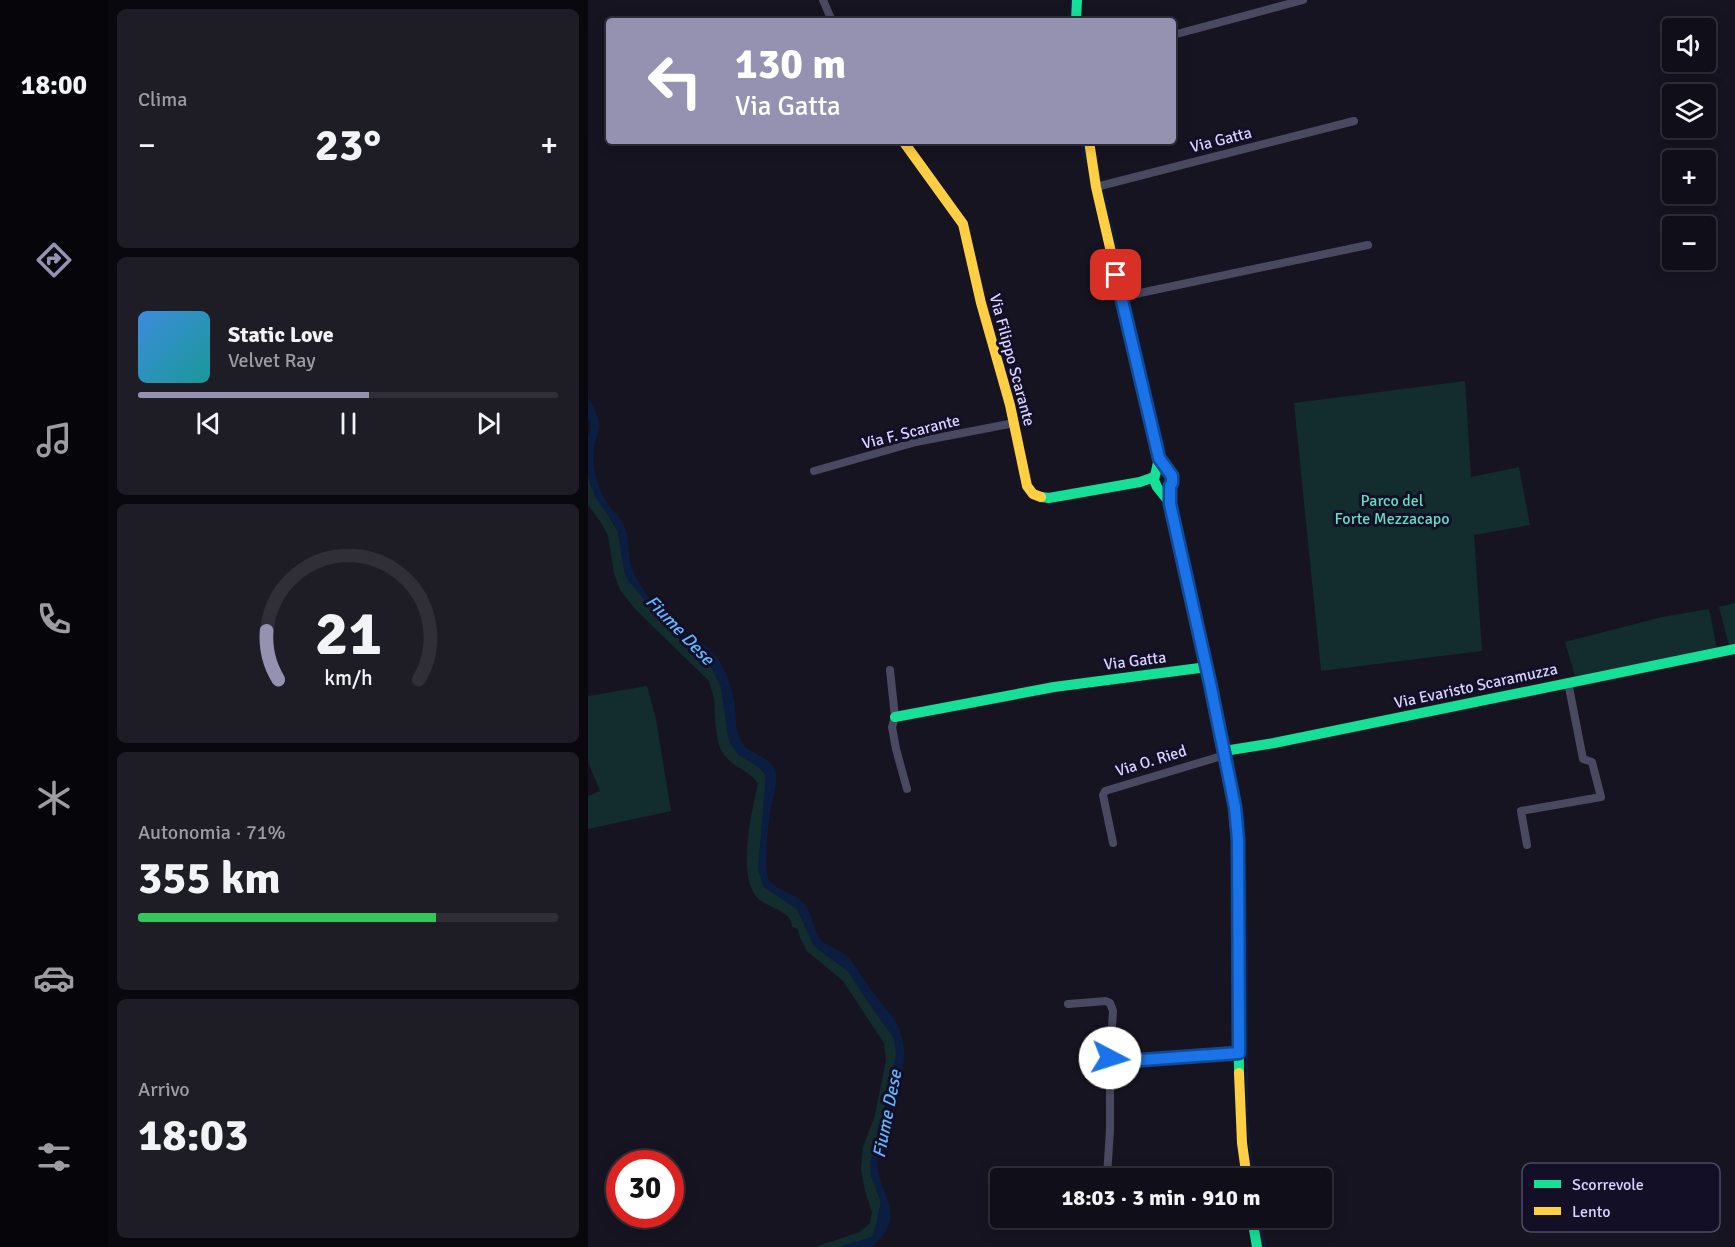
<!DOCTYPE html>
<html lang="it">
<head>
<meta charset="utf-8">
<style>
  body { margin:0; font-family:Signika,sans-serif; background:#1e1d26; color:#f1f3f6; height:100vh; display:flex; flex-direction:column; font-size:22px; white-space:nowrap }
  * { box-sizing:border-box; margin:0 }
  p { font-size:20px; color:#9c9ca2 }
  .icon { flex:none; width:33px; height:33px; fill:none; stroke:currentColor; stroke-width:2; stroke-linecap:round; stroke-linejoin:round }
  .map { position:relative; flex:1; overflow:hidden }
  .sheet { display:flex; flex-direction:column; gap:9px; padding:9px; background:#09080e; width:480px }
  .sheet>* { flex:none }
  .top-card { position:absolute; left:18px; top:18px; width:570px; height:126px; border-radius:6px; box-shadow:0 3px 15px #0003,0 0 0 2px #302f38; background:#9591b1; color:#fff; overflow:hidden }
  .buttons { position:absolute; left:1074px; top:18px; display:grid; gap:12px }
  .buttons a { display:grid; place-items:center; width:54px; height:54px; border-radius:6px; background:#100f19; box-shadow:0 3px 15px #0003,0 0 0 2px #302f38; font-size:30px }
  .speed { position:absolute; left:18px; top:1150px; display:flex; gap:12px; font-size:30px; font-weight:700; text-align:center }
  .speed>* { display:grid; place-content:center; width:78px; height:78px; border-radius:50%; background:#100f19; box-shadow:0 3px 15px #0003,0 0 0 2px #302f38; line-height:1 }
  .speed .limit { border:9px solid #d22; background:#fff; color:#111 }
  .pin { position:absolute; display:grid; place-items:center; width:51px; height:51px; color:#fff; margin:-26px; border-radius:12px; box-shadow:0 3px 9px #0006 }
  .me { position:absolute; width:66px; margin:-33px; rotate:95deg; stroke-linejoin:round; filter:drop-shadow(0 0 4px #0008) }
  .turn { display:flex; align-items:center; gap:21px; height:126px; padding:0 30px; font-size:27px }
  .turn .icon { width:78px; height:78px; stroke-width:2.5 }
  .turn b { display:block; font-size:42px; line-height:51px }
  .big { font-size:45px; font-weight:700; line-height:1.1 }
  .sheet .widget { flex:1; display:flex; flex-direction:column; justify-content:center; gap:9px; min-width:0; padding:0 21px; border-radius:9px; background:#1e1d26 }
  .sheet .dial { align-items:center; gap:0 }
  .dial svg { height:156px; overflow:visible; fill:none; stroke:#302f38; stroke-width:7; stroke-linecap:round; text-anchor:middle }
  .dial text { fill:#f1f3f6; stroke:none }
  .song { display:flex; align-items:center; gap:18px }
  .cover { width:72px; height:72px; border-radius:9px; background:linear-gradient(135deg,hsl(210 70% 55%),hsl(180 70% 35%)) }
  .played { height:6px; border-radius:3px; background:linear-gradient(90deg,#9591b1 55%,#302f38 55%) }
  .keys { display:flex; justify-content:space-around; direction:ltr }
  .heat { display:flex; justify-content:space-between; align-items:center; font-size:33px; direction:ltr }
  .charge { height:9px; border-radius:4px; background:linear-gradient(90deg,#34c759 71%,#302f38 0) }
  .trip { position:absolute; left:402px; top:1168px; width:342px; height:60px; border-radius:6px; background:#100f19; box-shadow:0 3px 15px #0003,0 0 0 2px #302f38; font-weight:700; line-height:60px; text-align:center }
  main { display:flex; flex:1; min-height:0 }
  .menu { display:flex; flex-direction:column; width:108px; justify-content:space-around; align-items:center; background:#06060a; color:#9c9ca2 }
  .menu .icon { width:42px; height:42px }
  .menu .selected { color:#9591b1 }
  .menu b { font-size:27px; color:#f1f3f6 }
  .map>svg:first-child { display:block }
  .green { fill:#132c2d }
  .water { fill:#0b1e41 }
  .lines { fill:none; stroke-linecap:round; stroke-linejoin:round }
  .stream { stroke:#0b1e41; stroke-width:2 }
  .street { stroke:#4a4962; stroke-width:8 }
  .fast { stroke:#16e098; stroke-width:10 }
  .slow { stroke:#ffcf43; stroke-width:10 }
  .route-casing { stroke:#114b97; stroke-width:15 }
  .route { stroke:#1a73e8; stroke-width:10 }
  .labels { text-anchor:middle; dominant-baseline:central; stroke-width:6; stroke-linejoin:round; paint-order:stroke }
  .street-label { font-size:16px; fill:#d9d4ff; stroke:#130f26 }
  .park-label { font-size:16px; fill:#5fe0c0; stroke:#130f26 }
  .water-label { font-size:18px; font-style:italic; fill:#62b6ff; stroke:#130f26 }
  .key { fill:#130f26; stroke:#4e4a67; stroke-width:1.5 }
  .key-label { font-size:16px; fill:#d9d4ff }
</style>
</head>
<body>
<main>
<nav class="menu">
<b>18:00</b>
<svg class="icon selected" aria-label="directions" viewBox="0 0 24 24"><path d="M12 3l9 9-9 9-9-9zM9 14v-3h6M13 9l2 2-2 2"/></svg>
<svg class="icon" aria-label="music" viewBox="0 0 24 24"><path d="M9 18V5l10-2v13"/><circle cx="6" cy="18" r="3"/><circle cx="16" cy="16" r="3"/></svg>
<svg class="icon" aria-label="phone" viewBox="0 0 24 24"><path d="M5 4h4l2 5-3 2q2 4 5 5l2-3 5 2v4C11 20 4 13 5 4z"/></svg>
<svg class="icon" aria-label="climate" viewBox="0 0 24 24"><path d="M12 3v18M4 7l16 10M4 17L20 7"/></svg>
<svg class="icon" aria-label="car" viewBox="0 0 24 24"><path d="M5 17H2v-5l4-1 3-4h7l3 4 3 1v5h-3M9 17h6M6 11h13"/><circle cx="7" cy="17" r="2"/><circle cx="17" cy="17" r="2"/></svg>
<svg class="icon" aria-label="filters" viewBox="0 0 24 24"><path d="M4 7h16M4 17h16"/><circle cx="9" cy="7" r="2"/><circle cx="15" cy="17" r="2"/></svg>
</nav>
<section class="sheet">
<div class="widget"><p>Clima</p>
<div class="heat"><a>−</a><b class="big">23°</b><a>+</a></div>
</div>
<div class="widget">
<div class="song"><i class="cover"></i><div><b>Static Love</b><p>Velvet Ray</p></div></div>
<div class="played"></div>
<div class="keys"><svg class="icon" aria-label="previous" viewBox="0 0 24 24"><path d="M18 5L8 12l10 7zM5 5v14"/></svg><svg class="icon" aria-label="pause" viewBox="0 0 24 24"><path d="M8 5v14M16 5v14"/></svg><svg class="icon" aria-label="next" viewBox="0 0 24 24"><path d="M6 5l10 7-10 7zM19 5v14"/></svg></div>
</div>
<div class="widget dial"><svg viewBox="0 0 100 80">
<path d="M14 69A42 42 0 1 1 86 69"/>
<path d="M14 69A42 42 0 0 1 8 44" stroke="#9591b1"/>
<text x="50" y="56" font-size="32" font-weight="700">21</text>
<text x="50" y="72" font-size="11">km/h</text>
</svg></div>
<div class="widget"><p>Autonomia · 71%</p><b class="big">355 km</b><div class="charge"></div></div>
<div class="widget"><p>Arrivo</p><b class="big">18:03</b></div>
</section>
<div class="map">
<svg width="1147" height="1247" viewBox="0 0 1147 1247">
  <rect width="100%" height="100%" fill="#161421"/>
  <g class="green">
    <path d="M877 381 883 477 931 467 942 525 886 535 894 651 733 671 706 403Z"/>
    <path d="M0 474 3 486 30 532 37 575 124 668 133 687 140 736 143 745 151 755 171 767 178 775 175 886 209 909 226 946 261 972 276 996 306 1038 309 1054 283 1175 293 1202 288 1226 284 1237 252 1247H227L272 1232 282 1223 284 1212 277 1191 273 1169 275 1147 287 1115 298 1060 296 1043 255 981 219 951 212 938 210 929 204 927C203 908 177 909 167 895 150 871 164 810 170 784 162 769 142 768 133 750 127 737 127 713 126 699 125 693 122 687 121 681L47 609 32 590 26 573 20 536 14 524 0 505Z"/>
    <path d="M1147 603V645L1141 646 1131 607Z"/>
    <path d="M1121 609 1129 649 987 676 977 642 1074 617Z"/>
    <path d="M59 686 68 719 83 811 0 829V796L12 791 0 762V696Z"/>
  </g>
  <path class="water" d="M0 397C5 406 10 414 11 425 11 431 8 438 7 444 5 453 5 460 6 469 9 483 14 498 24 509 28 515 33 518 36 525 43 540 38 558 46 573 51 585 71 613 81 621 93 630 116 642 125 653 138 668 145 688 147 708 148 719 147 731 153 741 161 756 185 755 188 774 189 785 185 798 183 808 180 821 176 866 180 878 184 889 207 893 216 903 225 914 224 928 232 939 240 948 253 949 261 958 270 969 278 983 287 995 295 1007 308 1017 312 1031 327 1073 296 1115 290 1156 285 1195 325 1210 284 1247H252L284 1237 288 1226 293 1202 283 1175 282 1163 297 1107 308 1054 306 1038 276 996 261 972 226 946 209 909 175 886 170 869 178 775 171 767 151 755 143 745 140 736 133 687 124 668 72 618 42 583 37 575 30 532 25 522 7 497 0 474V437L3 427 0 417Z"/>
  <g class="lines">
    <g class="stream">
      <path d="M483 21V0"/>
      <path d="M494 141 497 162H500"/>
      <path d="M509 163 514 182"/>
      <path d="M515 188 577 451"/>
      <path d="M589 503 642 746"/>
      <path d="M644 755 656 818 659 936V1120L666 1179"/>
      <path d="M672 1218 677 1247"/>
    </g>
    <g class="street">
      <path d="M235 0 244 21"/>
      <path d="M585 35 715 0"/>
      <path d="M508 187 766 121"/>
      <path d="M533 297 780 245"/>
      <path d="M226 471 328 442 426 423"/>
      <path d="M302 670 307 717 304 727 308 749 319 789"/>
      <path d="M525 843 515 795 517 791 637 755"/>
      <path d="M939 845 933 811 1013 797 1004 762 995 759 980 682"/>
      <path d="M480 1004 518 1001 522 1003 525 1011 522 1058 526 1062"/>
      <path d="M519 1176 522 1130V1071L523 1064 526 1062 651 1053"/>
    </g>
    <g class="fast">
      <path d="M488 21 489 0"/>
      <path d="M559 408 571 458 566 480 569 487 581 502"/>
      <path d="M571 458 584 476 585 480 582 486V503L610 623 649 815 651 1073"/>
      <path d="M453 497 461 498 552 482 566 477"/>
      <path d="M307 717 466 687 619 667"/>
      <path d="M636 751 686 743 1147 649"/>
      <path d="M664 1218 669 1247"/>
    </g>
    <g class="slow">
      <path d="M315 141 375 224 393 303 422 405 439 486 445 494 453 497"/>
      <path d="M501 141 508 187 559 408"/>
      <path d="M651 1073 654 1143 659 1179"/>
    </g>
  </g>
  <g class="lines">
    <defs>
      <path id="route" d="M522 1058 526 1062 651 1053 650 840 647 807 622 683 582 504V486L584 483V476L571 458 528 275"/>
    </defs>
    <use href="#route" class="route-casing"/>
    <use href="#route" class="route"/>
  </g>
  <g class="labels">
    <g class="street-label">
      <text transform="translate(633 140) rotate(-14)">Via Gatta</text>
      <text transform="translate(424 360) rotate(75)">Via Filippo Scarante</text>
      <text transform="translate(323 432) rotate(-14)">Via F. Scarante</text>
      <text transform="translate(547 661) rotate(-7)">Via Gatta</text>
      <text transform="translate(888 686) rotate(-12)">Via Evaristo Scaramuzza</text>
      <text transform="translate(563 761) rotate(-17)">Via O. Ried</text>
    </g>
    <g class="park-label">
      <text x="804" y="501">Parco del<tspan x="804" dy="18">Forte Mezzacapo</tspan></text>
    </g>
    <g class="water-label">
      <text transform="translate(92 630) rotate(46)">Fiume Dese</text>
      <text transform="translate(299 1114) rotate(-79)">Fiume Dese</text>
    </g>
  </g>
  <rect x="934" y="1163" width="198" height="69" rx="9" class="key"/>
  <rect x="946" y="1180" width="27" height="8" fill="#16e098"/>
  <rect x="946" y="1207" width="27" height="8" fill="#ffcf43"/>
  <g class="key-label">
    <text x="984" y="1190">Scorrevole</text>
    <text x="984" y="1217">Lento</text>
  </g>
</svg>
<div class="buttons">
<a><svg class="icon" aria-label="sound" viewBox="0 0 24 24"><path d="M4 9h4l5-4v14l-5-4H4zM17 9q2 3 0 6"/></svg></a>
<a><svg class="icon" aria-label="layers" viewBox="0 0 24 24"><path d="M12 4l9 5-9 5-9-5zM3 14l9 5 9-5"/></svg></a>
<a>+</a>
<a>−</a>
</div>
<div class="speed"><div class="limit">30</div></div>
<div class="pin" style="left:528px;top:275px;background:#d93025"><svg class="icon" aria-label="arrive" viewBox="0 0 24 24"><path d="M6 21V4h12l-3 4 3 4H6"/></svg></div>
<svg class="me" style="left:522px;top:1058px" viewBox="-20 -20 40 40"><circle r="19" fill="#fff"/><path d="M0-13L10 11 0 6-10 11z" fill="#1a73e8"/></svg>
<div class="trip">18:03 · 3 min · 910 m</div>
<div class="top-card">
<div class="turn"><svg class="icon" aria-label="left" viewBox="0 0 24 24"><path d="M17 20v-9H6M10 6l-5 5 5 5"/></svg><div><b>130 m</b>Via Gatta</div></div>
</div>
</div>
</main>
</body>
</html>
